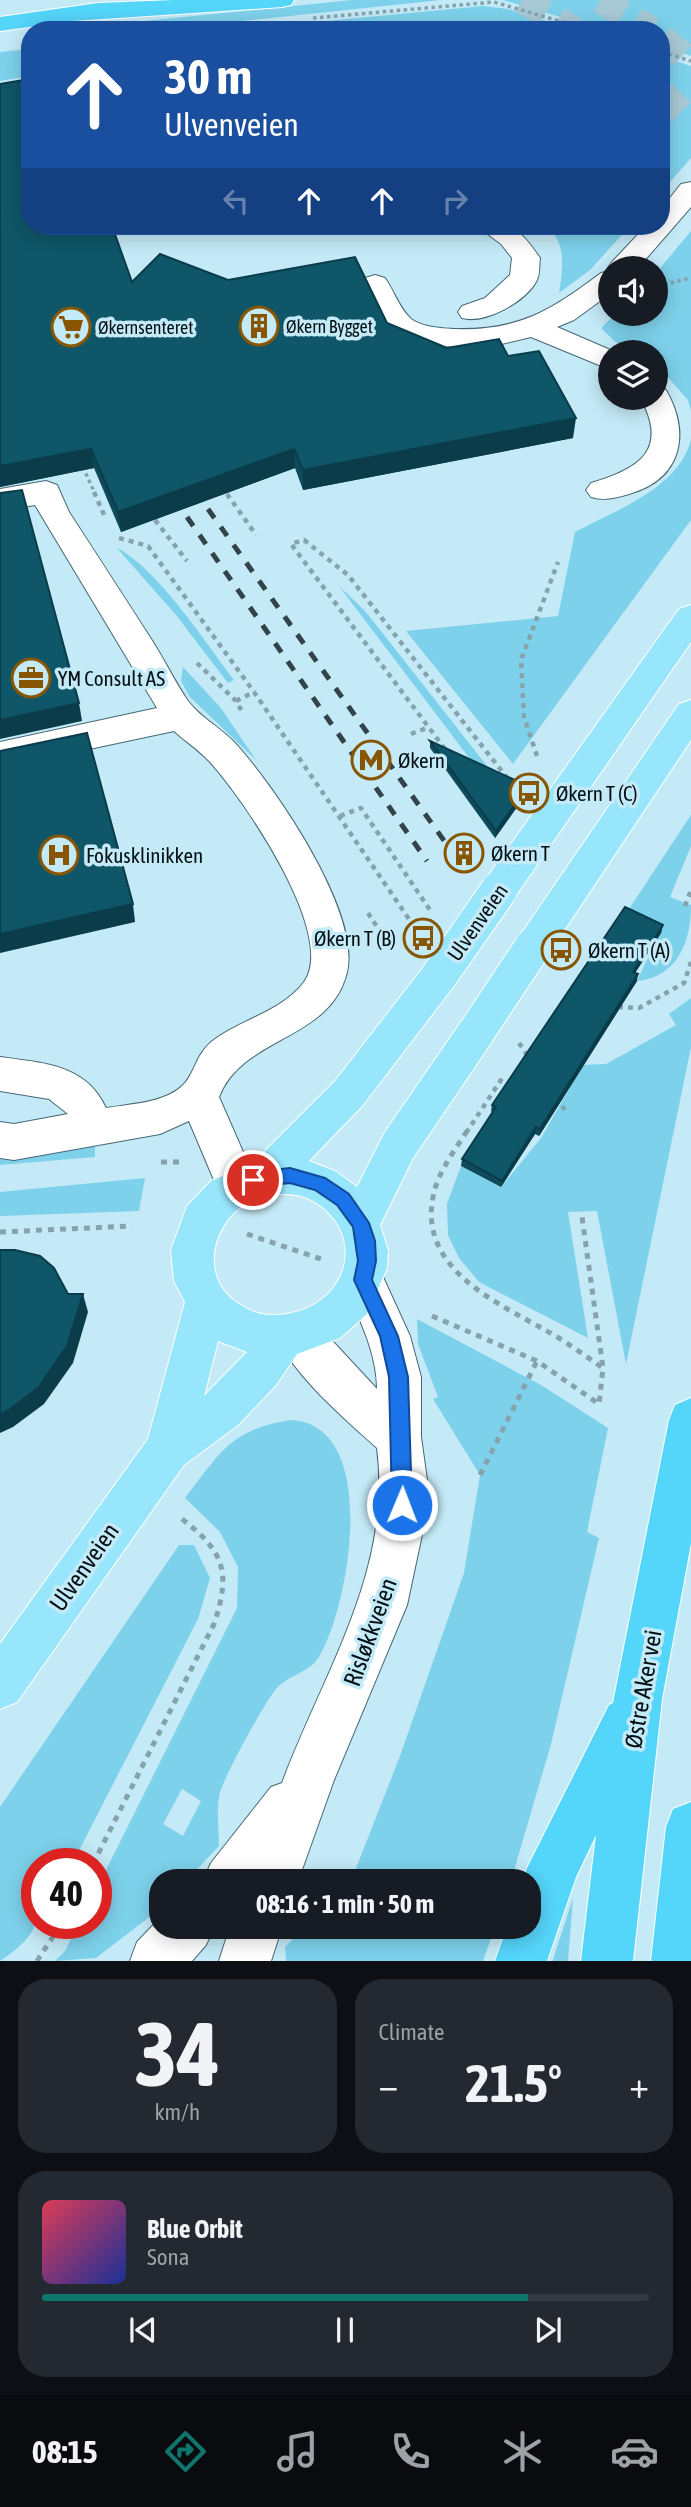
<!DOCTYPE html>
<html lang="en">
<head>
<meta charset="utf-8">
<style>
  body { margin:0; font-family:"Asap Condensed",sans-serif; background:#242831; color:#f1f3f6; height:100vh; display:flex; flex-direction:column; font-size:26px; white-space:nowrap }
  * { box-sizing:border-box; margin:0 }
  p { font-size:23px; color:#9ea1a6 }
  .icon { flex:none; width:38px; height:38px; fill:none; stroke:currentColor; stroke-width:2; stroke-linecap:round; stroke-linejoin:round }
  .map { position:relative; height:1961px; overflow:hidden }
  .details { display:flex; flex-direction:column; gap:18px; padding:18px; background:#0d0f14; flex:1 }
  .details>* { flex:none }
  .hud { position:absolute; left:21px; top:21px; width:649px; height:214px; border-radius:28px; box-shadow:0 4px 18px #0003; background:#1a4fa0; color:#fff; overflow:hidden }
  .fabs { position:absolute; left:598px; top:256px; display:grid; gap:14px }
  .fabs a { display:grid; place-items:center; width:70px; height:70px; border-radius:50%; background:#171b24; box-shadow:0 4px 18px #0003; font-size:35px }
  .speed { position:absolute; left:21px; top:1848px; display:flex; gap:14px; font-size:35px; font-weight:700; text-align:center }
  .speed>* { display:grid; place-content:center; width:91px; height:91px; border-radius:50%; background:#171b24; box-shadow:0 4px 18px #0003; line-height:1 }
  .speed .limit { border:10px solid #d22; background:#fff; color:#111 }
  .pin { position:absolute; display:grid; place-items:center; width:60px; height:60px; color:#fff; margin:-30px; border:4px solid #fff; border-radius:50%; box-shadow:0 2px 7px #0007 }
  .me { position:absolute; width:77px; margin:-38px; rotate:1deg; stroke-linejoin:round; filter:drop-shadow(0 0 5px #0008) }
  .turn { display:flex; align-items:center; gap:24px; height:147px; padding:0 28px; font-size:32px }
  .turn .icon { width:91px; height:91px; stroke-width:2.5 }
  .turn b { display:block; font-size:49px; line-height:60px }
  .lanes { display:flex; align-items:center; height:66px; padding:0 28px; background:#0003; justify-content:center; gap:35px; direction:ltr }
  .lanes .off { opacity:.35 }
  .big { font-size:52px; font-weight:700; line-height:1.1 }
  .details .widget { flex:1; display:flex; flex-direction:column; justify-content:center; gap:10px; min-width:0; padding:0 24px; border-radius:28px; background:#242831 }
  .details .dial { align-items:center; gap:0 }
  .dial b { font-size:91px; line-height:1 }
  .song { display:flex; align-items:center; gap:21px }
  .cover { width:84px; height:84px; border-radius:10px; background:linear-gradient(135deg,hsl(350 70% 55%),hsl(230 70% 35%)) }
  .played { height:7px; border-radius:4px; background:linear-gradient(90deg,#0f766e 80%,#363941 80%) }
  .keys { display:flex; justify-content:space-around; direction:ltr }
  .heat { display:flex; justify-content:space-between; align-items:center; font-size:38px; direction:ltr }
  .details .tiles { flex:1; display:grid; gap:18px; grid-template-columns:1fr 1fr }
  .widget:last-child { grid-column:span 2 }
  .trip { position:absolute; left:149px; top:1869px; width:392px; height:70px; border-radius:28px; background:#171b24; box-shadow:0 4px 18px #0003; font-weight:700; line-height:70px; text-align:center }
  .dock { display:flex; height:112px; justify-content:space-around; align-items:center; background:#090b0e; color:#9ea1a6 }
  .dock .icon { width:49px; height:49px }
  .dock .on { color:#0f766e }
  .dock b { font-size:32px; color:#f1f3f6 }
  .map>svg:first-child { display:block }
  .green { fill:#7ed1eb; fill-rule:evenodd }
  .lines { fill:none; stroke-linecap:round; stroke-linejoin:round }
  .highway-tunnel { stroke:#a7c9d5; stroke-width:27; stroke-dasharray:27 14; stroke-linecap:butt }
  .minor-casing { stroke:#466873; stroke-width:2 }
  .major-casing { stroke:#fff; stroke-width:2 }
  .highway-casing { stroke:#fff; stroke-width:2 }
  .path-far2 { stroke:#86a3ad; stroke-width:3.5; stroke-dasharray:3.5 3.5; stroke-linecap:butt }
  .path-far1 { stroke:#86a3ad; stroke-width:4.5; stroke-dasharray:5 5; stroke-linecap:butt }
  .path { stroke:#86a3ad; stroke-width:5; stroke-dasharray:6 6; stroke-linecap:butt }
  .minor { fill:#fff; fill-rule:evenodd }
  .major { fill:#98e6fc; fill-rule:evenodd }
  .highway { fill:#54d5fa; fill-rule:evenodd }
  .rail { stroke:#32444a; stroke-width:5; stroke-dasharray:11 11; stroke-linecap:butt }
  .major-bridge-casing { stroke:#fff; stroke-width:38; stroke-linecap:butt }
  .major-bridge { stroke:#98e6fc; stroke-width:36 }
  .wall { fill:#0d4a5a }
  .shaded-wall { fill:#0a3c4a }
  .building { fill:#0f5669; stroke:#0a3c4a; stroke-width:2 }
  .route { fill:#1a73e8; stroke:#114b97; stroke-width:2 }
  .labels { text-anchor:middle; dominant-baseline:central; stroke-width:7; stroke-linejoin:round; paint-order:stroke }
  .far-poi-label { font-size:18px; fill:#030f13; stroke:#c4eaf7; text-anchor:start }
  .poi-label { font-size:21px; fill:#030f13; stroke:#c4eaf7; text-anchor:start }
  .street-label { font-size:21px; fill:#030f13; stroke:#c4eaf7 }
  .near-street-label { font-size:24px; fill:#030f13; stroke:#c4eaf7 }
</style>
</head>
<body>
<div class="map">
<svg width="691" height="1961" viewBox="0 0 691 1961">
  <rect width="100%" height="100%" fill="#c4eaf7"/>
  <g class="green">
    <path d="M352 0H441L158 30H55Z"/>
    <path d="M503 0H691V56L662 47V30H604Z"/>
    <path d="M483 6 508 9 575 30H308L305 23Z"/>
    <path d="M30 49V76L0 81V52Z"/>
    <path d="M662 57 691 66V158L662 191Z"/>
    <path d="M546 226H630L590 270 559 293C563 269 567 242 546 226Z"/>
    <path d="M691 231V411L688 400 656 364V352C625 352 623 350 601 328L616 313H656V273Z"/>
    <path d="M691 439V520L513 764 406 631 558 616 575 532C614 511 680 488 691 439Z"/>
    <path d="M117 548C158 569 205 642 234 680L228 683 176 615Z"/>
    <path d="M339 586 366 612 498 780 492 788Z"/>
    <path d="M183 667 221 708 256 760 190 697 181 681Z"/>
    <path d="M691 815V846L670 897 691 905C691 943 677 977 637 981L661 930 627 912Z"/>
    <path d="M691 998V1047L626 1364 597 1211 568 1212 588 1338 479 1282 459 1258 448 1235 447 1204 461 1166 501 1187 541 1138 583 1065 606 1064 676 1025 669 1014Z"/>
    <path d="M95 1143V1157L0 1165V1155Z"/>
    <path d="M145 1178 139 1211 0 1216V1192Z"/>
    <path d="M417 1319 541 1385 608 1428 587 1532 599 1538 551 1744 511 1881H351L400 1756 464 1573 480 1475 433 1399 438 1397 418 1344Z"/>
    <path d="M291 1420C382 1425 349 1607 319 1657 310 1672 287 1676 276 1689 262 1707 230 1766 222 1787 215 1803 219 1829 219 1846L186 1881H161V1908L96 1958 55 1961 65 1951 79 1923H96V1890L237 1608 238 1567 220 1532 185 1498C220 1453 231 1429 291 1420ZM182 1789 201 1801 183 1836 163 1824Z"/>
    <path d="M179 1545H194L210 1578 198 1619 72 1864H37C37 1916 48 1929 0 1961V1807Z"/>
    <path d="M573 1898 568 1961H553L554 1956Z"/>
    <path d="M305 1927H495L483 1961H286L285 1947Z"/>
  </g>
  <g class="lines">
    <g class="highway-tunnel">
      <path d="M522 0 575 30"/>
      <path d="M600 0 652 30"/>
      <path d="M662 38 691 62"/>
      <path d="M662 93 691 121"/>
    </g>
    <defs>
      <g id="minor">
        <path d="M691 182V207L638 268H611V293L574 320 557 327 615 352H611V370L531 337 485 348 435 346 392 332 369 302 361 284 365 278 375 275 385 278C394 291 399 308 411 319 422 327 440 328 453 329 519 331 550 311 601 273L610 271 608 268 612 262 646 226H662V208L681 184Z"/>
        <path d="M477 226C513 224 519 228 540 258 539 265 540 274 537 280 526 302 485 324 462 318L458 312 462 306 485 298 510 275 512 258 501 244Z"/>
        <path d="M656 388 666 390C691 434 682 479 629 494 615 498 604 501 591 497L586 490 591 483C638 469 670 451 640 397H656Z"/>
        <path d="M46 481 57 485 69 512C97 555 125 598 153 642 165 661 175 682 188 701 201 718 221 728 235 743 275 787 361 912 347 972 331 1041 242 1036 219 1097L258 1186 252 1199 237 1205 222 1199 189 1121 160 1134 14 1160 0 1158V1122L14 1124 68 1114 49 1099 0 1091V1057C43 1063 86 1064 106 1108 130 1104 164 1103 182 1086 195 1075 195 1053 215 1039 244 1018 281 1012 304 982 338 935 242 797 210 762 199 750 185 741 174 731L0 768V742L157 708 35 505 0 511V489Z"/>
        <path d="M363 1260 378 1266 410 1336 421 1377V1437L427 1480 423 1530 407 1605 334 1780 298 1881H203L211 1863 271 1787 282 1783C323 1673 393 1570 377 1448 344 1418 294 1376 276 1335L283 1320 298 1314 313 1320 377 1389C377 1351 357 1314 342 1280L348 1266Z"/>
        <path d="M161 1917V1927H214L206 1945 192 1961H130L137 1942Z"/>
        <path d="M230 1927H282L271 1961H219Z"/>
      </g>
      <g id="major">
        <path d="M691 605V642L512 901 499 905 486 901 480 890 486 879 679 609Z"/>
        <path d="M691 700V740L545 959 532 964 519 959 513 948 519 937 679 704Z"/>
        <path d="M439 960 453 965 458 976 453 987 363 1105 309 1161 335 1171 357 1187 385 1132 463 1019 477 1014 491 1019 497 1031 491 1043 413 1158 380 1225 388 1251 387 1268 367 1314 340 1338 297 1354 276 1385 238 1425 184 1465 17 1702 0 1709V1644L148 1439 185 1302 174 1281 171 1250 187 1206 211 1181 253 1163 335 1081 425 965ZM270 1194C282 1194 297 1193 307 1198 370 1227 351 1305 286 1314 263 1317 250 1313 232 1299 202 1274 212 1228 241 1207 249 1201 261 1198 270 1194ZM218 1341 247 1352 204 1396Z"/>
      </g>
      <g id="highway">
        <path d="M174 0H294L291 5 282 7 73 21 0 31V17L98 3Z"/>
        <path d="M691 1398V1543L662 1699 633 1961H581L596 1835 576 1877 547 1961H495L507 1927H528V1881H523L527 1868 609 1705 613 1703 669 1420 675 1405Z"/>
        <path d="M691 1802V1961H651L666 1827 673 1809Z"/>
      </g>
    </defs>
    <use href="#minor" class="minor-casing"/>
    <use href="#major" class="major-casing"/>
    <use href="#highway" class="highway-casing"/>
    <g class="path-far2">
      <path d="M313 18 494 2 590 30"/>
      <path d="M662 52 691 61"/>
      <path d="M657 286 691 278"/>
      <path d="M83 467 95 494"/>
    </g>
    <g class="path-far1">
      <path d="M94 492 105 517"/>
      <path d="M227 494 256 535"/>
      <path d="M155 520 187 561"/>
      <path d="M119 538 148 546 254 692 413 925"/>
      <path d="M197 663 236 701 243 713"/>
      <path d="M236 701 254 692"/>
      <path d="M411 734 429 727"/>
      <path d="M445 749 291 544 304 540 348 575 508 779"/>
      <path d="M537 756 524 717 521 660 558 562"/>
      <path d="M340 816 361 808 432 913"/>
      <path d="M685 906 691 890"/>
      <path d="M368 913 389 945 395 948"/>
      <path d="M618 1007 639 1008 684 983 691 962"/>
      <path d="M519 1043 530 1059"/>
      <path d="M556 1098 565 1110"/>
      <path d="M466 1133 503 1077"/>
    </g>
    <g class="path">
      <path d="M467 1131C454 1151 437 1174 433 1197 419 1269 496 1302 545 1330 565 1341 584 1355 603 1368"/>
      <path d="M161 1162H181"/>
      <path d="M0 1232 132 1226"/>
      <path d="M247 1234 321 1259"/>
      <path d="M432 1316 537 1361 599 1404 603 1368 582 1217"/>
      <path d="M480 1475 537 1361"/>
      <path d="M93 1864 214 1624C231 1573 225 1552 182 1519"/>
      <path d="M37 1961 62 1923"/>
    </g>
    <use href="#minor" class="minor"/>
    <use href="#major" class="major"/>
    <use href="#highway" class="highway"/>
    <g class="rail">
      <path d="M208 509 445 842"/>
      <path d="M187 517 427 861"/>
    </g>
    <defs>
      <g id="major-bridge">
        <path d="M439 976 499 890"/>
        <path d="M477 1031 532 948"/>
      </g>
    </defs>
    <use href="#major-bridge" class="major-bridge-casing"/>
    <use href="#major-bridge" class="major-bridge"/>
  </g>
  <g class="wall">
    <path d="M228 280 387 323 447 348 508 356 573 438 303 490 295 468 121 532 94 468 0 487 132 282Z"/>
    <path d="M430 741 527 793 495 838 430 748Z"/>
    <path d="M663 925 661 933 635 973 637 981 539 1136 535 1134 501 1187 461 1166 462 1159 492 1112 491 1111 492 1105Z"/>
  </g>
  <g class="shaded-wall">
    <path d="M576 418 573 438 303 490V470Z"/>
    <path d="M91 449 94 468 0 487V466Z"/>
    <path d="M294 449 295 468 121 532 118 512Z"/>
    <path d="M79 703 82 721 0 739V720Z"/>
    <path d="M528 786 527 793 495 838 496 831Z"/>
    <path d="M133 904 135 922 0 953V934Z"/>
    <path d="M663 925 661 933 631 979 633 972Z"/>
    <path d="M638 974 637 981 539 1136 540 1129Z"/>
    <path d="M536 1127 535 1134 501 1187 502 1181Z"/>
    <path d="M83 1294 88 1312 73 1363 44 1404 13 1427 0 1433V1414Z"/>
  </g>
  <g class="building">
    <path d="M30 79V226H112L132 282 160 254 228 280 355 257 387 323 447 348 499 339 508 356 539 351 576 418 303 470 294 449 118 512 91 449 0 466V84Z"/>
    <path d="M22 490 79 703 0 720V493Z"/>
    <path d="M87 733 133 904 0 934V751Z"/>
    <path d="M430 741 528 786 496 831Z"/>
    <path d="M625 907 663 925 633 972 638 974 540 1129 536 1127 502 1181 462 1159 496 1107 492 1105Z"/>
    <path d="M0 1250H15L40 1256 54 1268 68 1294H83L67 1346 38 1388 6 1412 0 1414Z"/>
  </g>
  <path class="route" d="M290 1168 325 1178 349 1194 369 1223 375 1241 376 1261 372 1280 398 1336 408 1377 412 1505 409 1512 402 1514 395 1512 392 1505 389 1377 380 1336 354 1280 358 1261 353 1227 337 1205 315 1190 290 1183 253 1187 244 1180 253 1172Z"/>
  <defs>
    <symbol id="building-ring" viewBox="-11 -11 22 22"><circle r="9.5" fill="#c4eaf7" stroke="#850" stroke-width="1.5"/><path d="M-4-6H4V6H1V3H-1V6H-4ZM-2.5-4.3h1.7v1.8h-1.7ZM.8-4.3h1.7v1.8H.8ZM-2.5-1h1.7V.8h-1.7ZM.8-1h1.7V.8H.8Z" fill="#850"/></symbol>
    <symbol id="supermarket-ring" viewBox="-11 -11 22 22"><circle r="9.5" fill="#c4eaf7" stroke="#850" stroke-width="1.5"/><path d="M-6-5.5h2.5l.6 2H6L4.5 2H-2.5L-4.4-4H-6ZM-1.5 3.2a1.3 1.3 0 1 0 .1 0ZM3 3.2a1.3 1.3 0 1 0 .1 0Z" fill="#850"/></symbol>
    <symbol id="office-ring" viewBox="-11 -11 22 22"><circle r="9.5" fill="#c4eaf7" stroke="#850" stroke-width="1.5"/><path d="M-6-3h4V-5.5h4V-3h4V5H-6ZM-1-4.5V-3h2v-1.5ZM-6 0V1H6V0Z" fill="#850"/></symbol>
    <symbol id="metro-ring" viewBox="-11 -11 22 22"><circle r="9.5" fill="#c4eaf7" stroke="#850" stroke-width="1.5"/><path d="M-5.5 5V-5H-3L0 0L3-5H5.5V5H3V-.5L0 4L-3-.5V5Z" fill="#850"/></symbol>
    <symbol id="bus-ring" viewBox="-11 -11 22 22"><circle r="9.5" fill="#c4eaf7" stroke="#850" stroke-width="1.5"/><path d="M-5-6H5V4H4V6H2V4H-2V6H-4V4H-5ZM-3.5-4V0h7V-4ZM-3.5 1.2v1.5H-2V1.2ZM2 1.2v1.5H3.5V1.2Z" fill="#850"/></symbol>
    <symbol id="hospital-ring" viewBox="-11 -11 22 22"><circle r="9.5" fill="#c4eaf7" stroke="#850" stroke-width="1.5"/><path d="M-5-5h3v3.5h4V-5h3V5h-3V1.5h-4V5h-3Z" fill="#850"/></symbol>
  </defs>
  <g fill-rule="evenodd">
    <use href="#building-ring" x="237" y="304" width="44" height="44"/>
    <use href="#supermarket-ring" x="49" y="305" width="44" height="44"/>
    <use href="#office-ring" x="9" y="656" width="44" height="44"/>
    <use href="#metro-ring" x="349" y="738" width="44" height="44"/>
    <use href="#bus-ring" x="507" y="771" width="44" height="44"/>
    <use href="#building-ring" x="442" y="831" width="44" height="44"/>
    <use href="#hospital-ring" x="37" y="833" width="44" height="44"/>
    <use href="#bus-ring" x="401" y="916" width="44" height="44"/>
    <use href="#bus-ring" x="539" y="928" width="44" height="44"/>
  </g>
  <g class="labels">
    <g class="far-poi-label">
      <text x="286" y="326">Økern Bygget</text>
      <text x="98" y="327">Økernsenteret</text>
    </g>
    <g class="poi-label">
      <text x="58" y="678">YM Consult AS</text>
      <text x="398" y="760">Økern</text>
      <text x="556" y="793">Økern T (C)</text>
      <text x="491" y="853">Økern T</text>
      <text x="86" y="855">Fokusklinikken</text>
      <text x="396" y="938" text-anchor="end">Økern T (B)</text>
      <text x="588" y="950">Økern T (A)</text>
    </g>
    <g class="street-label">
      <text transform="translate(477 922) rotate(-55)">Ulvenveien</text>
    </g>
    <g class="near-street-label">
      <text transform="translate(84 1567) rotate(-55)">Ulvenveien</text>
      <text transform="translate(370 1632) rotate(-70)">Risløkkveien</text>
      <text transform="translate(643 1689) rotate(-80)">Østre Aker vei</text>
    </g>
  </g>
</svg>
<div class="fabs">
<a><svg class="icon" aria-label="sound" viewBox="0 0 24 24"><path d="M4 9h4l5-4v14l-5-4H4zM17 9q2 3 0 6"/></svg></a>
<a><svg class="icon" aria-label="layers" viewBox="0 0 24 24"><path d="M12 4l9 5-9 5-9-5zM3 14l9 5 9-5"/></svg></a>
</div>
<div class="speed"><div class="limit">40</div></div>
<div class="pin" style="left:253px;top:1180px;background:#d93025"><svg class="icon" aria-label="arrive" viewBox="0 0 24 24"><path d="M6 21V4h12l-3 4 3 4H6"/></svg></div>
<svg class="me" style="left:402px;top:1505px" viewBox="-20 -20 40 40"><circle r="17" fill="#1a73e8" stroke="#fff" stroke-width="3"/><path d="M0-11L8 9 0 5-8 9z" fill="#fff"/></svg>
<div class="trip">08:16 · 1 min · 50 m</div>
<div class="hud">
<div class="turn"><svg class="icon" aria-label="ahead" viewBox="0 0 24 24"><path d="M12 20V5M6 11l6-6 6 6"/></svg><div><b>30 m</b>Ulvenveien</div></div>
<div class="lanes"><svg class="icon off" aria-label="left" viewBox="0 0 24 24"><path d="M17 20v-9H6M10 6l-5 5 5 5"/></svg><svg class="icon" aria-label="ahead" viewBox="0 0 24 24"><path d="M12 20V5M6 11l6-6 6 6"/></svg><svg class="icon" aria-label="ahead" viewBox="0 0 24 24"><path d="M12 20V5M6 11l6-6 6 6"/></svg><svg class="icon off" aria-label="right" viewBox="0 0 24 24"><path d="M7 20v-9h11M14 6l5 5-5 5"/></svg></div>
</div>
</div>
<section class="details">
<div class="tiles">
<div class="widget dial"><b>34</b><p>km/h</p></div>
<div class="widget"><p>Climate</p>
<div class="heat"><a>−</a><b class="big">21.5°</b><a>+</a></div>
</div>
<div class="widget">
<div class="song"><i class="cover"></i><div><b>Blue Orbit</b><p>Sona</p></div></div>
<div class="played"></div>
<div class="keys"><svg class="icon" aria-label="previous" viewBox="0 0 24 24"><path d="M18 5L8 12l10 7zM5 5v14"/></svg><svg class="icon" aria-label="pause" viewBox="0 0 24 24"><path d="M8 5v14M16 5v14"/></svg><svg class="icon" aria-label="next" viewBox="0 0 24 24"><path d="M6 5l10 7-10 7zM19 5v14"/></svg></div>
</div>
</div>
</section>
<nav class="dock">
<b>08:15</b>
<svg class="icon on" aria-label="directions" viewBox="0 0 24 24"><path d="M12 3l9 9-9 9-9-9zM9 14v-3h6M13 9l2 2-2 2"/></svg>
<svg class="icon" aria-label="music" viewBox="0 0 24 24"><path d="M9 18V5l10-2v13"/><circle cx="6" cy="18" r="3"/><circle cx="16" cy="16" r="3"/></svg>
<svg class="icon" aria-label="phone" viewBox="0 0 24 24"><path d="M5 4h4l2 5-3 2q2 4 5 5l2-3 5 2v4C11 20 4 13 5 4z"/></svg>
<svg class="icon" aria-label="climate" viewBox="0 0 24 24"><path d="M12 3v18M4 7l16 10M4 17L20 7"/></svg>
<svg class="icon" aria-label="car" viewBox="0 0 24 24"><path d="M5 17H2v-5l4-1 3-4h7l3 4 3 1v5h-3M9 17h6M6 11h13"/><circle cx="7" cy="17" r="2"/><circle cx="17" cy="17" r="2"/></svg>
</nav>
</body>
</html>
